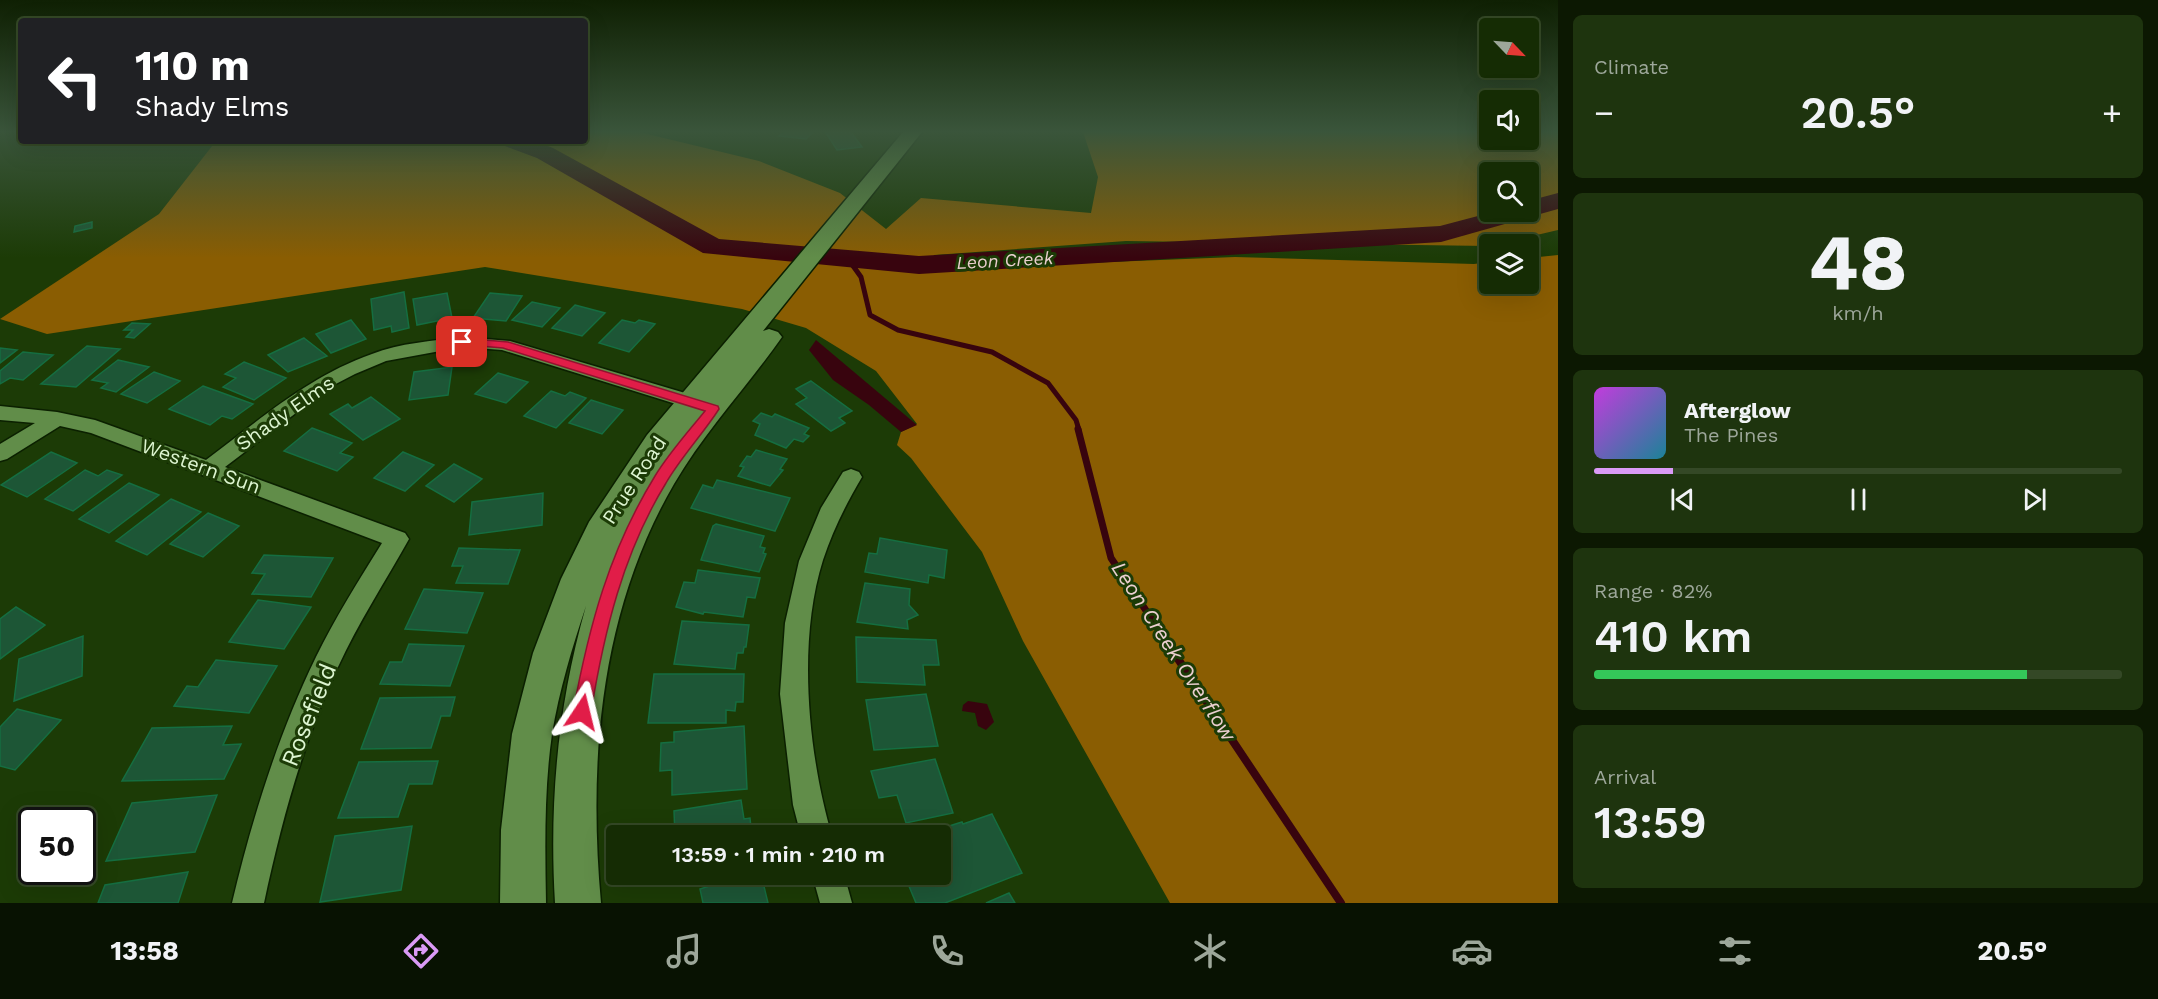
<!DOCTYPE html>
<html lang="en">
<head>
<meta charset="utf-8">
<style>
  body { margin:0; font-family:"Work Sans",sans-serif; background:#1e340e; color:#f1f3f6; height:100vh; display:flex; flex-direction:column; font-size:22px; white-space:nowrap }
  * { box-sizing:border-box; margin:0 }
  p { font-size:20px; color:#9da79a }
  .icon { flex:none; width:33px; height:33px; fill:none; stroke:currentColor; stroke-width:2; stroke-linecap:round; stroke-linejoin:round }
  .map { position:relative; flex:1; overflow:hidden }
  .side { display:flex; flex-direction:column; gap:15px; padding:15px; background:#0c1802; width:600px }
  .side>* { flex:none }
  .top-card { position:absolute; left:18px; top:18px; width:570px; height:126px; border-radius:6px; box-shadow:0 6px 24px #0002,0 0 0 2px #344826; background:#202124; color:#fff; overflow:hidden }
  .needle { width:39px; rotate:115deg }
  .buttons { position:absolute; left:1479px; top:18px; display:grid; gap:12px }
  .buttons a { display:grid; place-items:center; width:60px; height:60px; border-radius:6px; background:#152c04; box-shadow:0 6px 24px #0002,0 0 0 2px #344826; font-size:30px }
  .speed { position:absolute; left:18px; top:807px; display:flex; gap:12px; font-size:30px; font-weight:700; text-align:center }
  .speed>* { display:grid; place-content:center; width:78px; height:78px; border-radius:50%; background:#152c04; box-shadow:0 6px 24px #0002,0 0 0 2px #344826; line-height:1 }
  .speed .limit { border:3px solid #111; border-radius:9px; background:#fff; color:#111 }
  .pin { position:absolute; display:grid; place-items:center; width:51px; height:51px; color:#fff; margin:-26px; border-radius:12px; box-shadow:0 3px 9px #0006 }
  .me { position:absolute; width:66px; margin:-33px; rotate:10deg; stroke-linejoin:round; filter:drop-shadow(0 0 4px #0008) }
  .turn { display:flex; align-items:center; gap:21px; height:126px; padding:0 18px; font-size:27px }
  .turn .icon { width:78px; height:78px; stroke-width:2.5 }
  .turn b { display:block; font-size:42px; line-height:51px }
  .big { font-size:45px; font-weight:600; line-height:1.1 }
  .side .widget { flex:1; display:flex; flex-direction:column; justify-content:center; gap:9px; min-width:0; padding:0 21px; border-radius:9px; background:#1e340e }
  .side .dial { align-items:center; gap:0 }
  .dial b { font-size:78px; line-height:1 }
  .song { display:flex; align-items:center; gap:18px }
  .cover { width:72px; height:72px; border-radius:9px; background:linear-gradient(135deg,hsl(290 70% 55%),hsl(190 70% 35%)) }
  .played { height:6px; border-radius:3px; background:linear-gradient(90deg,#da9af6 15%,#344826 15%) }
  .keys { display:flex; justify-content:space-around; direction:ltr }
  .heat { display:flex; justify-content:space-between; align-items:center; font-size:33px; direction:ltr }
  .charge { height:9px; border-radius:4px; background:linear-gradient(90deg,#34c759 82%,#344826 0) }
  .trip { position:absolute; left:606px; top:825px; width:345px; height:60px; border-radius:6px; background:#152c04; box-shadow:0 6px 24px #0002,0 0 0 2px #344826; font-weight:600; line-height:60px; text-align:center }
  .dock { display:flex; height:96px; justify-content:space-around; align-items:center; background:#081202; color:#9da79a }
  .dock .icon { width:42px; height:42px }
  .dock .selected { color:#da9af6 }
  .dock b { font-size:27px; color:#f1f3f6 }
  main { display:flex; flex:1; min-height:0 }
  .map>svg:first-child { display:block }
  .forest { fill:#8a5d02; fill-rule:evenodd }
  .water { fill:#38040e }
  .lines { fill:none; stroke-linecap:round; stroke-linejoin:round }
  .stream-far3 { stroke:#38040e; stroke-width:4 }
  .stream-far2 { stroke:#38040e; stroke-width:5 }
  .stream-far1 { stroke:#38040e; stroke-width:7 }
  .stream { stroke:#38040e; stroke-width:8 }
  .river { fill:#38040e; fill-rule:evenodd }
  .building { fill:#1d5636; stroke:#156e41; stroke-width:1.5 }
  .minor-casing { stroke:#0b2000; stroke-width:3 }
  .secondary-casing { stroke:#0b2000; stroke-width:3 }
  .minor { fill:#618d49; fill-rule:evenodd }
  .secondary { fill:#618d49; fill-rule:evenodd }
  .route { fill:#e11d48; stroke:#92132f; stroke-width:1.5 }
  .labels { text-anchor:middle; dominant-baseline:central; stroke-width:6; stroke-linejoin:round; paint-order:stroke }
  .far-water-label { font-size:18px; font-style:italic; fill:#eccfd0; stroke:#1c3b06 }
  .street-label { font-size:20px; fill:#ddf5d1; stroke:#1c3b06 }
  .water-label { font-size:21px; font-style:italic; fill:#eccfd0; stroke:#1c3b06 }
  .near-street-label { font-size:24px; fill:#ddf5d1; stroke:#1c3b06 }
</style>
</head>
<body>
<main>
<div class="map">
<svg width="1558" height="903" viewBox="0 0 1558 903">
  <rect width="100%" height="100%" fill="#1c3b06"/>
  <path class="forest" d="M585 132H639L759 161 840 193 886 229 921 198 1091 213 1098 177 1083 132H1489L1490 140H1528L1529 132H1558V230L1489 246 1126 241 934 255 931 269 1235 257 1474 264 1489 262 1490 284H1528L1529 258 1558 255V903H1170L1023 641 982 552 911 458 897 445 901 432 917 424 876 371 806 328 742 309 485 267 47 334 0 319 159 214 216 141H585ZM1490 172H1528V212H1490Z"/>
  <g class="water">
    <path d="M816 340 917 425 901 432 869 405 833 380 809 350Z"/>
    <path d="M968 701 987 704 994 722 986 730 978 726 975 713 962 711 963 705Z"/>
  </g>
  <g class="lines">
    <path class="stream-far3" d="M848 259 852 264"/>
    <path class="stream-far2" d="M851 263 861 277 870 315 898 330 992 352 1048 383 1076 420 1079 430"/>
    <path class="stream-far1" d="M1078 429 1111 558 1165 639"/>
    <path class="stream" d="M1164 638 1341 903"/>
    <path class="river" d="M501 141H535L553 148 719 239 919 256 1440 226 1493 212H1528V201L1558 193V209L1441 242 919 274 703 253 537 158 505 146Z"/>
  </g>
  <g class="building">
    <path d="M784 132H813L806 139 779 136Z"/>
    <path d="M851 132 862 147 837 150 826 133Z"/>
    <path d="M92 222V228L74 232 75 226Z"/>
    <path d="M404 292 409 328 392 332 391 326 374 330 371 299Z"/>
    <path d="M447 293 452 318 417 325 413 299Z"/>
    <path d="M490 293 522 296 506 321 473 318Z"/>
    <path d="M532 302 560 308 542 327 512 320Z"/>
    <path d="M575 305 605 313 582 336 552 328Z"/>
    <path d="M351 320 366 339 331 353 316 334Z"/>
    <path d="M622 320 635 323 639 320 655 324 629 352 599 343Z"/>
    <path d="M132 323 150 324 134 338 126 337 133 330H124Z"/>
    <path d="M304 338 327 356 288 372 268 355Z"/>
    <path d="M87 346 120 349 76 387 41 384Z"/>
    <path d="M0 348 17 350 0 363Z"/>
    <path d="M23 352 53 355 23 380 10 378 0 384V371Z"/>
    <path d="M118 360 149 367 116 392 101 388 108 383 92 380Z"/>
    <path d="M244 362 286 378 254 400 223 387 236 378 225 374Z"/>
    <path d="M452 367 448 395 409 400 414 372Z"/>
    <path d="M154 372 180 381 147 403 121 394Z"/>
    <path d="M498 373 528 382 506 403 475 394Z"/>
    <path d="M811 381 852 411 839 418 845 423 831 431 796 404 807 398 796 389Z"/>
    <path d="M203 386 253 404 232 419 222 416 210 425 169 409Z"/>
    <path d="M551 391 565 396 570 392 586 398 556 428 524 416Z"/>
    <path d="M371 397 400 419 363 440 330 414 348 404 352 408Z"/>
    <path d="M591 400 623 410 602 434 569 423Z"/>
    <path d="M761 413 772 417 775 414 809 428 804 434 809 436 803 442 794 439 786 448 755 435 760 424 753 421Z"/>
    <path d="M312 428 352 443 340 453 353 457 337 471 284 451Z"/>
    <path d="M756 450 787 459 780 469 783 470 770 486 738 476 744 467 740 466 747 456 751 457Z"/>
    <path d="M51 452 77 463 27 497 1 485Z"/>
    <path d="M403 452 434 465 405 491 374 478Z"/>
    <path d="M454 464 482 479 454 502 426 486Z"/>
    <path d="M85 470 98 476 107 470 122 475 73 511 45 499Z"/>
    <path d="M717 480 790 498 775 531 691 508 703 485 713 488Z"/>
    <path d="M129 483 159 495 109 533 79 519Z"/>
    <path d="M543 493 542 525 469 535 472 502Z"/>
    <path d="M171 499 201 512 147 555 116 541Z"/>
    <path d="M208 513 239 526 203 557 170 544Z"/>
    <path d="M716 524 764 536 760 547 765 548 763 553 766 554 759 572 701 560 713 526Z"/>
    <path d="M880 538 947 550 944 578 929 575 928 583 865 572 869 553 877 554Z"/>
    <path d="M459 548 520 550 508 584 456 583 463 566H452Z"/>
    <path d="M264 555 333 558 311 597 252 594 265 574 252 573Z"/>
    <path d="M698 570 760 578 755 598 747 597 743 617 704 612 703 614 676 607 684 582 695 583Z"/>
    <path d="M865 583 910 589 909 605 918 615 907 620 908 629 857 622Z"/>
    <path d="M424 589 483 593 467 633 405 629Z"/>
    <path d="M258 600 311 607 284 649 229 642Z"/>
    <path d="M16 607 45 625 0 659V619Z"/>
    <path d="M682 621 749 625 746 647H744L743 653H737L735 669 674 664Z"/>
    <path d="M83 636 82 676 14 701 19 659Z"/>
    <path d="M856 637 936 640 939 665H923L925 685 857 682Z"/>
    <path d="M409 644 464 646 450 686 380 684 390 662H402Z"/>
    <path d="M216 660 277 666 249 713 174 706 187 686 198 687Z"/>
    <path d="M654 674H744L743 702H736L735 711 726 710V723H648Z"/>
    <path d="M926 694 938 746 874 750 866 700Z"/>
    <path d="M455 697 450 716H441L431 748 361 749 380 698Z"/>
    <path d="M17 709 61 720 15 770 0 766V727Z"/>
    <path d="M232 726 223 745 241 744 224 779 122 781 152 728Z"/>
    <path d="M744 726 747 789 672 795V770L660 771 661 743 674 742V732Z"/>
    <path d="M935 759 953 813 906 823 897 795 879 798 871 771Z"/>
    <path d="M438 761 432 784H409L398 817 338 818 359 762Z"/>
    <path d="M217 795 195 852 106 861 132 803Z"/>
    <path d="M741 800 744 819 750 818 751 828 756 827 757 836H675L674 811Z"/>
    <path d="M992 814 1022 873 945 903H916L906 879 910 878 909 874H940V836H933L945 831 943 828 962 822 963 824Z"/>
    <path d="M412 826 401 890 320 902 335 836Z"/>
    <path d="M188 872 178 903H98L105 885Z"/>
    <path d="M747 874H761L768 903H703L700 889Z"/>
    <path d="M1009 893 1015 903H986Z"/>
  </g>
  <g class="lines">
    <defs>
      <g id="minor">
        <path d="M462 337 510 341 712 401 715 406 712 411 705 413 502 350 462 347 386 361 355 374 330 387 225 467 405 533 409 539C385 582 358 623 338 667 303 741 281 823 264 903H232C252 819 278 735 316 657 335 618 359 580 382 543L91 433 60 426 7 459 0 461V444L35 423 0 420V406L57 412 95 420 206 460C258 421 309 376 372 354 400 343 432 341 462 337Z"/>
        <path d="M851 469 859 472 862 477C846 504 833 530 823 560 797 642 808 754 832 836H801L793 805 780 694 785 623 799 561 821 508 843 472Z"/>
        <path d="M812 874H844L852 903H820Z"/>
      </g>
      <path id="secondary" d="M903 132H922L763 331 769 329 778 332 782 337C747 387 705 431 674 484 600 611 588 760 601 903H555C549 801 558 704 586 606 572 648 559 691 552 734 544 790 545 847 546 903H500L501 830 512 734 533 653 561 579 589 522 647 435Z"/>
    </defs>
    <use href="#minor" class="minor-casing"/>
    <use href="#secondary" class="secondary-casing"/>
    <use href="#minor" class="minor"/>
    <use href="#secondary" class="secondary"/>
  </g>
  <linearGradient id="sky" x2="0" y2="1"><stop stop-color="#0f2003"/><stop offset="0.51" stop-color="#3a553b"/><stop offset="1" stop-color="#3a553b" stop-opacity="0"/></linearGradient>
  <rect width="1558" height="258" fill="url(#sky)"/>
  <path class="route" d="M462 338 508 342 718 406 719 409C703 434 681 457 666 483 623 553 604 632 591 712L588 718 582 720 576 718 573 712C589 626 609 551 655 476 669 453 688 432 705 411L503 348 457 344 456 342Z"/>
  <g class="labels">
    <g class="far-water-label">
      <text transform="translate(1005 260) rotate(-3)">Leon Creek</text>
    </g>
    <g class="street-label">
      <text transform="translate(285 413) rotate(-35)">Shady Elms</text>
      <text transform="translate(201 466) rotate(20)">Western Sun</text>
      <text transform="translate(634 480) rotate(-57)">Prue Road</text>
    </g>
    <g class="water-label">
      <text transform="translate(1174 651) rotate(57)">Leon Creek Overflow</text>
    </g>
    <g class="near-street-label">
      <text transform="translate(309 715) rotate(-68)">Rosefield</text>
    </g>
  </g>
</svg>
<div class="buttons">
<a><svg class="needle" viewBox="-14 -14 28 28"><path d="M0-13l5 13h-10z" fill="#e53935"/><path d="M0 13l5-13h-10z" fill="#9da79a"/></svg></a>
<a><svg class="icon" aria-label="sound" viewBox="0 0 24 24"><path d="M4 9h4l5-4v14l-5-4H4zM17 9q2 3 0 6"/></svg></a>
<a><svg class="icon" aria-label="search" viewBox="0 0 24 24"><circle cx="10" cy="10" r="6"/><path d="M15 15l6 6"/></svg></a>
<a><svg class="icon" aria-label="layers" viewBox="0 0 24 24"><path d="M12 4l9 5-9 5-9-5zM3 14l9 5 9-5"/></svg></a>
</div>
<div class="speed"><div class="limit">50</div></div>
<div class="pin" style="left:462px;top:342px;background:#d93025"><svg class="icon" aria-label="arrive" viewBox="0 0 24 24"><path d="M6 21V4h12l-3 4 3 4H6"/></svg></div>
<svg class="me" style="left:582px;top:712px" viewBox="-20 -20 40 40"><path d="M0-17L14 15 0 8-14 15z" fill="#e11d48" stroke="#fff" stroke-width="4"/></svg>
<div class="trip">13:59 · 1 min · 210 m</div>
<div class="top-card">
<div class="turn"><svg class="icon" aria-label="left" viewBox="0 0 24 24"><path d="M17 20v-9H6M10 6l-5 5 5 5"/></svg><div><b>110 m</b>Shady Elms</div></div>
</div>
</div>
<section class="side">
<div class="widget"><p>Climate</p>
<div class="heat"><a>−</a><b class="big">20.5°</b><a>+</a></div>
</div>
<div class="widget dial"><b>48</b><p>km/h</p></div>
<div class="widget">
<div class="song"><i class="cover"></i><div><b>Afterglow</b><p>The Pines</p></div></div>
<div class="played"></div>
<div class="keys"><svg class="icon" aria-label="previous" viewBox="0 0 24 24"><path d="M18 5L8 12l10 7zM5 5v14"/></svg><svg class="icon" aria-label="pause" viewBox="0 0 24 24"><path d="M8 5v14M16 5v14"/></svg><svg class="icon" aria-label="next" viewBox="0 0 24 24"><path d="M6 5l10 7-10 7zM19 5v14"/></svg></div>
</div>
<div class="widget"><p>Range · 82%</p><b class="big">410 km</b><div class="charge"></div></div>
<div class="widget"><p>Arrival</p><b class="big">13:59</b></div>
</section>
</main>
<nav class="dock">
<b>13:58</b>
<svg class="icon selected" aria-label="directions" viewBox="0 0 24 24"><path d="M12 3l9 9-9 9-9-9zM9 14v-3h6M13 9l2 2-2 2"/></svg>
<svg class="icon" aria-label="music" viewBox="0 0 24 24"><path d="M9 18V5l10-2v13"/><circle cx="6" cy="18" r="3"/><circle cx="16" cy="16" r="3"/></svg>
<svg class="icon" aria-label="phone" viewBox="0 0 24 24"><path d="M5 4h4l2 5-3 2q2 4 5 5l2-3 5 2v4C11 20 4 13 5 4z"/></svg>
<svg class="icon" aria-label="climate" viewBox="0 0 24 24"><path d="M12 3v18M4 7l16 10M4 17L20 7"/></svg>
<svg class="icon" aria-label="car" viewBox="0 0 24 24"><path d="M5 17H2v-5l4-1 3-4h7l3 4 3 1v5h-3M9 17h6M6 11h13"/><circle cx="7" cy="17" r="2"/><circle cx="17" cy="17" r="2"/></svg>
<svg class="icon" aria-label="filters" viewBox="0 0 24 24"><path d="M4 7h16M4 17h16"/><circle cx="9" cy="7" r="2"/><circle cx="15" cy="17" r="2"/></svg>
<b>20.5°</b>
</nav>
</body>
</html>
